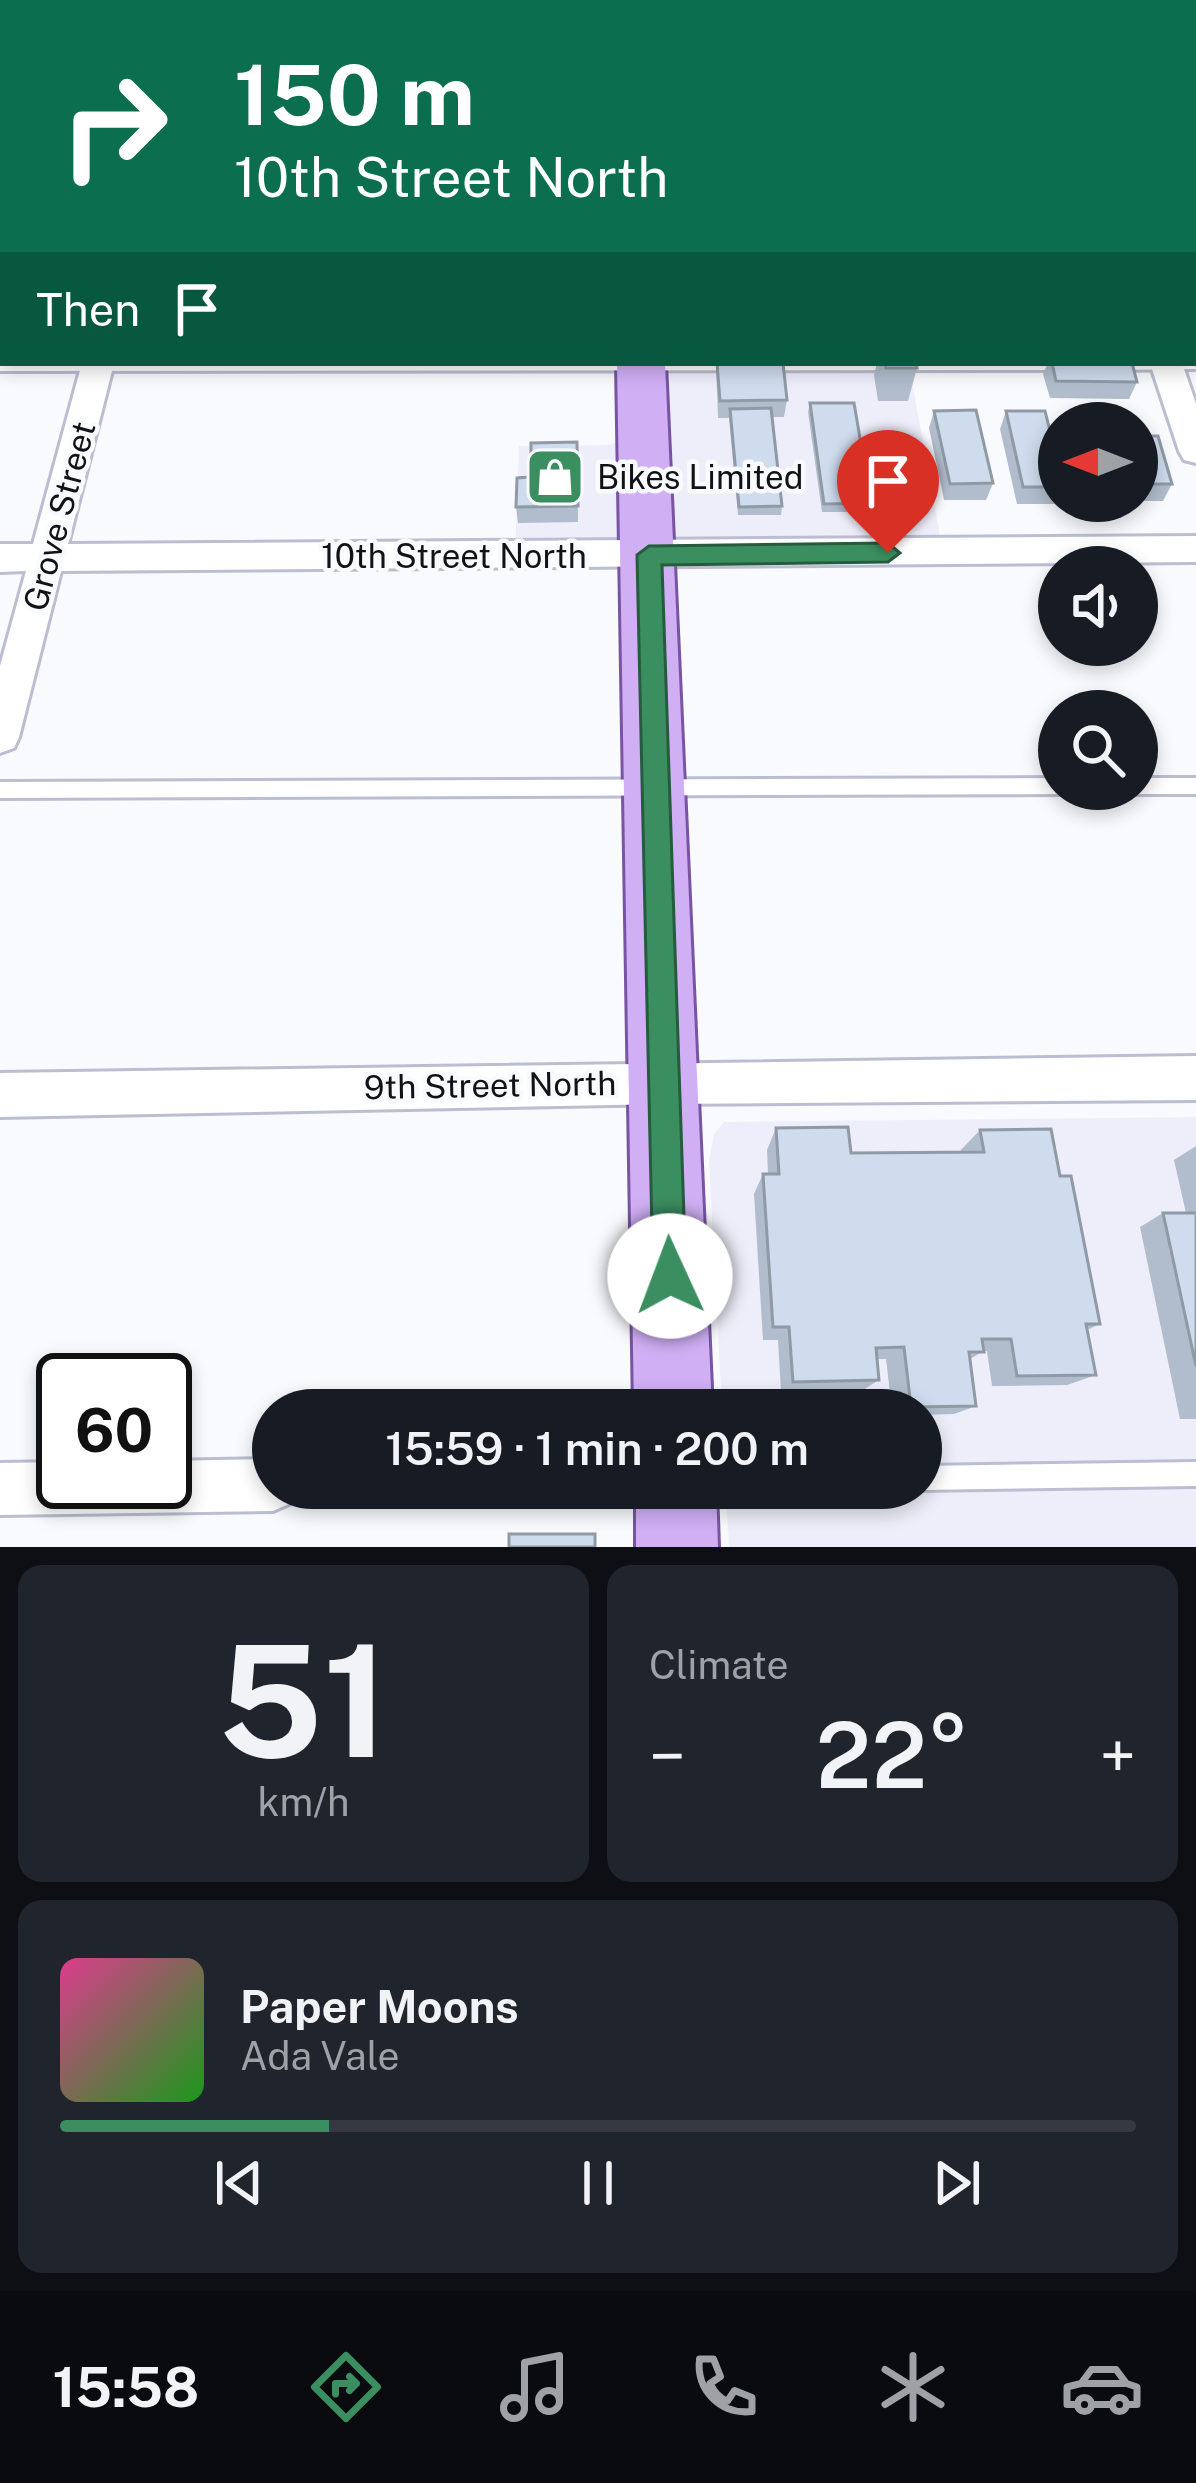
<!DOCTYPE html>
<html lang="en">
<head>
<meta charset="utf-8">
<style>
  body { margin:0; font-family:"Public Sans",sans-serif; background:#20242c; color:#f1f3f6; height:100vh; display:flex; flex-direction:column; font-size:45px; white-space:nowrap }
  * { box-sizing:border-box; margin:0 }
  p { font-size:39px; color:#9ea1a6 }
  .icon { flex:none; width:66px; height:66px; fill:none; stroke:currentColor; stroke-width:2; stroke-linecap:round; stroke-linejoin:round }
  .map { position:relative; height:1547px; overflow:hidden }
  .drawer { display:flex; flex-direction:column; gap:18px; padding:18px; background:#0d0f14; flex:1 }
  .drawer>* { flex:none }
  .guide { position:absolute; left:0px; top:0px; width:1197px; height:366px; box-shadow:0 6px 18px #0003; background:#0b6e4f; color:#fff; overflow:hidden }
  .needle { width:78px; rotate:270deg }
  .tools { position:absolute; left:1038px; top:402px; display:grid; gap:24px }
  .tools a { display:grid; place-items:center; width:120px; height:120px; border-radius:50%; background:#171b24; box-shadow:0 6px 18px #0003; font-size:60px }
  .speed { position:absolute; left:36px; top:1353px; display:flex; gap:24px; font-size:60px; font-weight:700; text-align:center }
  .speed>* { display:grid; place-content:center; width:156px; height:156px; border-radius:50%; background:#171b24; box-shadow:0 6px 18px #0003; line-height:1 }
  .speed .limit { border:6px solid #111; border-radius:18px; background:#fff; color:#111 }
  .pin { position:absolute; display:grid; place-items:center; width:102px; height:102px; color:#fff; margin:-123px -51px; border-radius:50% 50% 50% 0; rotate:-45deg; box-shadow:0 0 12px #0007 }
  .pin .icon { rotate:45deg }
  .me { position:absolute; width:132px; margin:-66px; rotate:358deg; stroke-linejoin:round; filter:drop-shadow(0 0 9px #0008) }
  .turn { display:flex; align-items:center; gap:42px; height:252px; padding:0 36px; font-size:54px }
  .turn .icon { width:156px; height:156px; stroke-width:2.5 }
  .turn b { display:block; font-size:84px; line-height:102px }
  .then { display:flex; align-items:center; height:114px; padding:0 36px; background:#0003; gap:24px; font-size:45px }
  .big { font-size:90px; font-weight:600; line-height:1.1 }
  .drawer .widget { flex:1; display:flex; flex-direction:column; justify-content:center; gap:18px; min-width:0; padding:0 42px; border-radius:24px; background:#20242c }
  .drawer .dial { align-items:center; gap:0 }
  .dial b { font-size:156px; line-height:1 }
  .song { display:flex; align-items:center; gap:36px }
  .cover { width:144px; height:144px; border-radius:18px; background:linear-gradient(135deg,hsl(330 70% 55%),hsl(120 70% 35%)) }
  .played { height:12px; border-radius:6px; background:linear-gradient(90deg,#3b8e60 25%,#363941 25%) }
  .keys { display:flex; justify-content:space-around; direction:ltr }
  .heat { display:flex; justify-content:space-between; align-items:center; font-size:66px; direction:ltr }
  .drawer .tiles { flex:1; display:grid; gap:18px; grid-template-columns:1fr 1fr }
  .widget:last-child { grid-column:span 2 }
  .trip { position:absolute; left:252px; top:1389px; width:690px; height:120px; border-radius:60px; background:#171b24; box-shadow:0 6px 18px #0003; font-weight:600; line-height:120px; text-align:center }
  .dock { display:flex; height:192px; justify-content:space-around; align-items:center; background:#090b0e; color:#9ea1a6 }
  .dock .icon { width:84px; height:84px }
  .dock .active { color:#3b8e60 }
  .dock b { font-size:54px; color:#f1f3f6 }
  .map>svg:first-child { display:block }
  .built { fill:#edeef9 }
  .lines { fill:none; stroke-linecap:round; stroke-linejoin:round }
  .lane-casing { stroke:#bbbed1; stroke-width:6 }
  .street-casing { stroke:#bbbed1; stroke-width:6 }
  .primary-casing { stroke:#7855a3; stroke-width:6 }
  .path { stroke:#7e7e84; stroke-width:4.5; stroke-dasharray:1.5 6; stroke-linecap:butt }
  .lane { fill:#fff; fill-rule:evenodd }
  .street { fill:#fff; fill-rule:evenodd }
  .primary { fill:#d0aff5; fill-rule:evenodd }
  .wall { fill:#b1bdcc }
  .building { fill:#cedced; stroke:#909aa6; stroke-width:3 }
  .route { fill:#3b8e60; stroke:#265c3e; stroke-width:3 }
  .labels { text-anchor:middle; dominant-baseline:central; stroke-width:9; stroke-linejoin:round; paint-order:stroke }
  .poi-label { font-size:33px; fill:#111118; stroke:#f9fafe; text-anchor:start }
  .street-label { font-size:33px; fill:#111118; stroke:#f9fafe }
</style>
</head>
<body>
<div class="map">
<svg width="1196" height="1547" viewBox="0 0 1196 1547">
  <rect width="100%" height="100%" fill="#f9fafe"/>
  <g class="built">
    <path d="M641 363 909 366 943 552 515 556 519 446 608 445 643 436Z"/>
    <path d="M1196 1117V1547H729L726 1488H921V1410H722L709 1161 714 1134 724 1122Z"/>
  </g>
  <g class="lines">
    <defs>
      <g id="lane">
        <rect x="260" y="0" width="12" height="3"/>
        <rect x="732" y="0" width="12" height="3"/>
        <path d="M800 0H812L813 3H801Z"/>
        <rect x="1194" y="79" width="2" height="8"/>
        <path d="M1194 359 1196 369 1109 370 1102 365 1194 363Z"/>
        <path d="M0 361 3 363 1076 365 1069 370 0 371Z"/>
        <path d="M1059 778V789H1067L1059 794 0 798V782Z"/>
        <path d="M1137 778H1196V794H1137L1129 789H1137Z"/>
        <path d="M1196 1462V1486L921 1490 916 1488H921V1466Z"/>
      </g>
      <g id="street">
        <path d="M1031 0H1055L1056 3H1032Z"/>
        <rect x="1194" y="204" width="2" height="18"/>
        <rect x="0" y="206" width="3" height="18"/>
        <path d="M82 363H114L68 544 1196 536V562L61 571 19 737 14 748 0 753V666L26 571 0 572V544H33Z"/>
        <path d="M1150 363H1182L1196 404V463L1184 460 1179 451Z"/>
        <path d="M1196 1056V1100L665 1104 0 1117V1073Z"/>
        <path d="M273 1459V1488H298L291 1503 273 1511 0 1515V1463L63 1462V1482H165V1461Z"/>
      </g>
      <g id="primary">
        <rect x="602" y="0" width="38" height="3"/>
        <path d="M617 363H665L712 1410H634Z"/>
        <path d="M636 1488H716L718 1547H636Z"/>
      </g>
    </defs>
    <use href="#lane" class="lane-casing"/>
    <use href="#street" class="street-casing"/>
    <use href="#primary" class="primary-casing"/>
    <path class="path" d="M183 3 193 0"/>
    <use href="#lane" class="lane"/>
    <use href="#street" class="street"/>
    <use href="#primary" class="primary"/>
  </g>
  <g class="wall">
    <path d="M716 363H783L787 400 784 417H772L782 506 781 515H738L729 418H718Z"/>
    <path d="M877 363H916L917 368 908 401H878L874 375Z"/>
    <path d="M1048 363H1132L1137 382 1129 399 1050 398 1043 374Z"/>
    <path d="M810 403 871 503 869 512H822L808 412Z"/>
    <path d="M934 411 993 483 986 500H944L929 428Z"/>
    <path d="M1006 411 1059 467V499L1057 504H1017L1000 429Z"/>
    <path d="M1137 436 1172 484 1163 501H1137Z"/>
    <path d="M577 442 578 522 518 523 516 507 531 477Z"/>
    <path d="M776 1128 851 1153 959 1152 980 1130 1060 1176 1100 1324 1087 1330 1096 1375 1067 1385 992 1386 987 1351H984L970 1359 976 1406 954 1414 921 1415V1410H892L886 1359H877L879 1380 863 1390 781 1391 778 1340H763L754 1194 763 1174H768L767 1150Z"/>
    <path d="M1196 1146V1419H1180L1140 1227 1163 1213H1186L1174 1160Z"/>
  </g>
  <g class="building">
    <path d="M441 0H564V2L441 3Z"/>
    <path d="M717 363H783L787 400 720 401Z"/>
    <path d="M885 363H916L917 368H886Z"/>
    <path d="M1052 363H1132L1137 382 1056 381Z"/>
    <path d="M810 403H854L871 503 824 504Z"/>
    <path d="M771 408 782 506 739 507 730 409Z"/>
    <path d="M976 410 993 483 950 484 934 411Z"/>
    <path d="M1006 411H1045L1059 467V487H1023Z"/>
    <path d="M1137 436H1158L1172 484H1137Z"/>
    <path d="M577 442 578 506 516 507 517 478 531 477V443Z"/>
    <path d="M848 1127 851 1153 984 1152 980 1130 1051 1129 1060 1176H1071L1100 1324H1086L1096 1375 1017 1376 1011 1339H982L984 1352H969L976 1406 911 1407 904 1347 876 1348 879 1380 793 1382 789 1327H773L763 1174H779L776 1128Z"/>
    <path d="M1163 1213H1196V1366Z"/>
    <rect x="509" y="1534" width="86" height="13"/>
  </g>
  <path class="route" d="M888 543 900 553 888 562 662 565 686 1276 682 1288 670 1293 658 1288 653 1276 637 555 649 546Z"/>
  <defs>
    <symbol id="shop-square" viewBox="-11 -11 22 22"><rect x="-9" y="-9" width="18" height="18" rx="4" fill="#3b8e60" stroke="#f9fafe"/><path d="M-5-2.5h2.3a2.7 3.5 0 0 1 5.4 0H5L5.5 6h-11ZM-1.5-2.5h3a1.5 2.3 0 0 0-3 0Z" fill="#fff"/></symbol>
  </defs>
  <g fill-rule="evenodd">
    <use href="#shop-square" x="522" y="444" width="66" height="66"/>
  </g>
  <g class="labels">
    <g class="poi-label">
      <text x="597" y="477">Bikes Limited</text>
    </g>
    <g class="street-label">
      <text transform="translate(59 516) rotate(-75)">Grove Street</text>
      <text x="454" y="556">10th Street North</text>
      <text transform="translate(490 1085) rotate(-1)">9th Street North</text>
    </g>
  </g>
</svg>
<div class="tools">
<a><svg class="needle" viewBox="-14 -14 28 28"><path d="M0-13l5 13h-10z" fill="#e53935"/><path d="M0 13l5-13h-10z" fill="#9ea1a6"/></svg></a>
<a><svg class="icon" aria-label="sound" viewBox="0 0 24 24"><path d="M4 9h4l5-4v14l-5-4H4zM17 9q2 3 0 6"/></svg></a>
<a><svg class="icon" aria-label="search" viewBox="0 0 24 24"><circle cx="10" cy="10" r="6"/><path d="M15 15l6 6"/></svg></a>
</div>
<div class="speed"><div class="limit">60</div></div>
<div class="pin" style="left:888px;top:553px;background:#d93025"><svg class="icon" aria-label="arrive" viewBox="0 0 24 24"><path d="M6 21V4h12l-3 4 3 4H6"/></svg></div>
<svg class="me" style="left:670px;top:1276px" viewBox="-20 -20 40 40"><circle r="19" fill="#fff"/><path d="M0-13L10 11 0 6-10 11z" fill="#3b8e60"/></svg>
<div class="trip">15:59 · 1 min · 200 m</div>
<div class="guide">
<div class="turn"><svg class="icon" aria-label="right" viewBox="0 0 24 24"><path d="M7 20v-9h11M14 6l5 5-5 5"/></svg><div><b>150 m</b>10th Street North</div></div>
<div class="then">Then<svg class="icon" aria-label="arrive" viewBox="0 0 24 24"><path d="M6 21V4h12l-3 4 3 4H6"/></svg></div>
</div>
</div>
<section class="drawer">
<div class="tiles">
<div class="widget dial"><b>51</b><p>km/h</p></div>
<div class="widget"><p>Climate</p>
<div class="heat"><a>−</a><b class="big">22°</b><a>+</a></div>
</div>
<div class="widget">
<div class="song"><i class="cover"></i><div><b>Paper Moons</b><p>Ada Vale</p></div></div>
<div class="played"></div>
<div class="keys"><svg class="icon" aria-label="previous" viewBox="0 0 24 24"><path d="M18 5L8 12l10 7zM5 5v14"/></svg><svg class="icon" aria-label="pause" viewBox="0 0 24 24"><path d="M8 5v14M16 5v14"/></svg><svg class="icon" aria-label="next" viewBox="0 0 24 24"><path d="M6 5l10 7-10 7zM19 5v14"/></svg></div>
</div>
</div>
</section>
<nav class="dock">
<b>15:58</b>
<svg class="icon active" aria-label="directions" viewBox="0 0 24 24"><path d="M12 3l9 9-9 9-9-9zM9 14v-3h6M13 9l2 2-2 2"/></svg>
<svg class="icon" aria-label="music" viewBox="0 0 24 24"><path d="M9 18V5l10-2v13"/><circle cx="6" cy="18" r="3"/><circle cx="16" cy="16" r="3"/></svg>
<svg class="icon" aria-label="phone" viewBox="0 0 24 24"><path d="M5 4h4l2 5-3 2q2 4 5 5l2-3 5 2v4C11 20 4 13 5 4z"/></svg>
<svg class="icon" aria-label="climate" viewBox="0 0 24 24"><path d="M12 3v18M4 7l16 10M4 17L20 7"/></svg>
<svg class="icon" aria-label="car" viewBox="0 0 24 24"><path d="M5 17H2v-5l4-1 3-4h7l3 4 3 1v5h-3M9 17h6M6 11h13"/><circle cx="7" cy="17" r="2"/><circle cx="17" cy="17" r="2"/></svg>
</nav>
</body>
</html>
